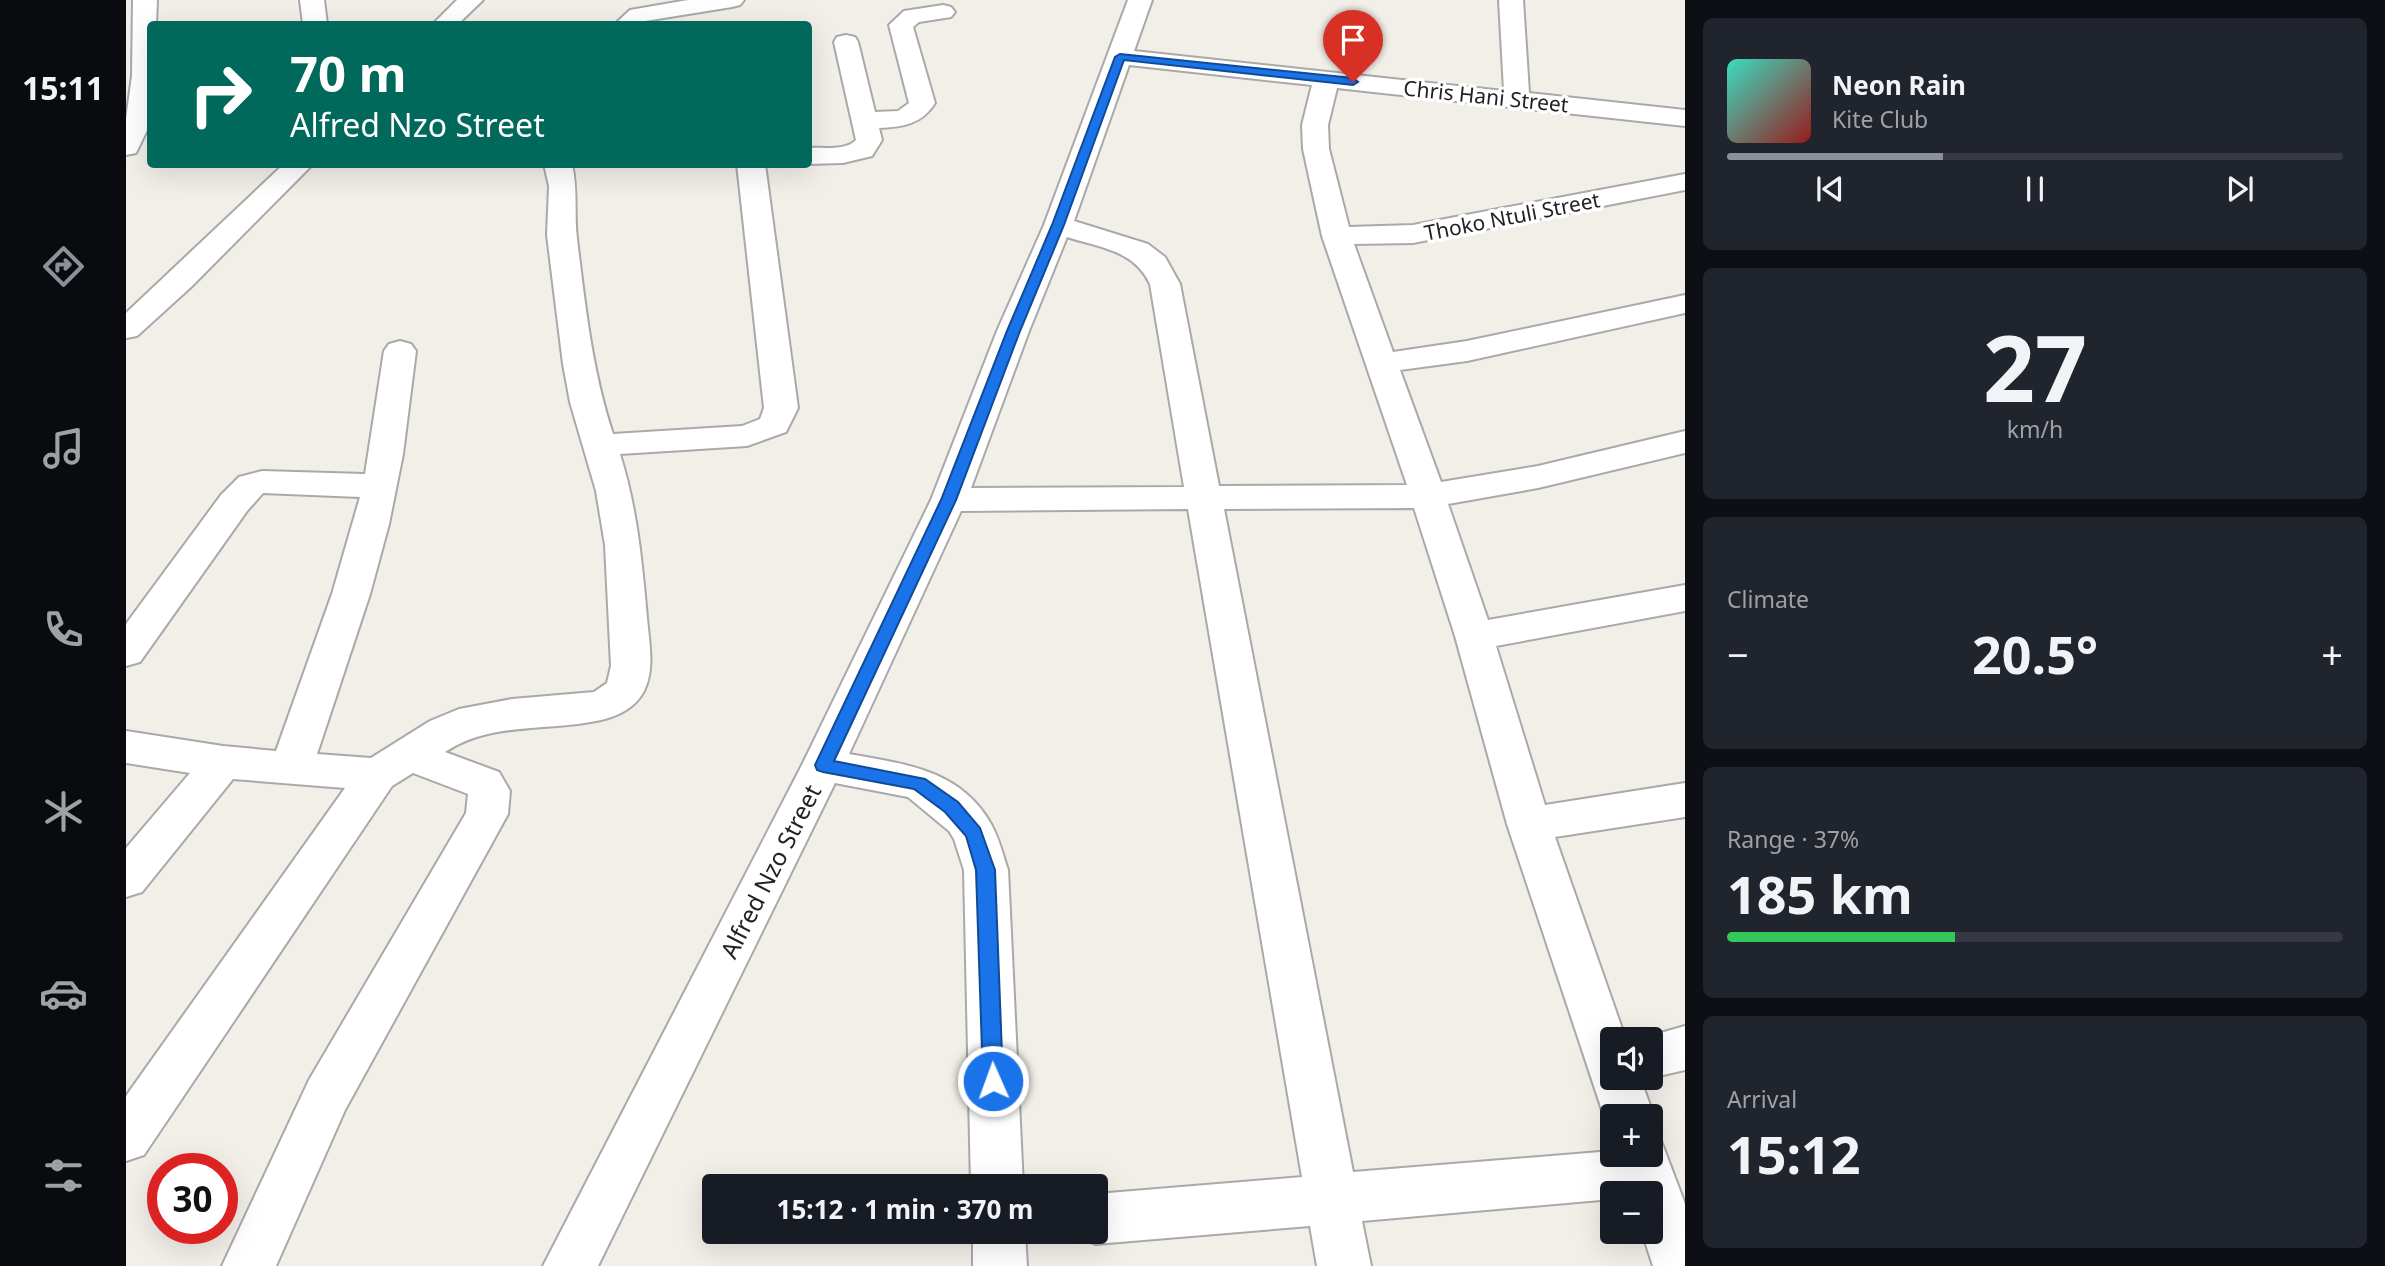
<!DOCTYPE html>
<html lang="en">
<head>
<meta charset="utf-8">
<style>
  body { margin:0; font-family:"Noto Sans",sans-serif; background:#20242c; color:#f1f3f6; height:100vh; display:flex; flex-direction:column; font-size:26px; white-space:nowrap }
  * { box-sizing:border-box; margin:0 }
  p { font-size:23px; color:#9ea1a6 }
  .icon { flex:none; width:38px; height:38px; fill:none; stroke:currentColor; stroke-width:2; stroke-linecap:round; stroke-linejoin:round }
  .map { position:relative; flex:1; overflow:hidden }
  .details { display:flex; flex-direction:column; gap:18px; padding:18px; background:#0d0f14; width:700px }
  .details>* { flex:none }
  .guide { position:absolute; left:21px; top:21px; width:665px; height:147px; border-radius:7px; box-shadow:0 7px 28px #0002; background:#00695c; color:#fff; overflow:hidden }
  .tools { position:absolute; left:1474px; top:1027px; display:grid; gap:14px }
  .tools a { display:grid; place-items:center; width:63px; height:63px; border-radius:7px; background:#171b24; box-shadow:0 7px 28px #0002; font-size:35px }
  .speed { position:absolute; left:21px; top:1153px; display:flex; gap:14px; font-size:35px; font-weight:700; text-align:center }
  .speed>* { display:grid; place-content:center; width:91px; height:91px; border-radius:50%; background:#171b24; box-shadow:0 7px 28px #0002; line-height:1 }
  .speed .limit { border:10px solid #d22; background:#fff; color:#111 }
  .pin { position:absolute; display:grid; place-items:center; width:60px; height:60px; color:#fff; margin:-72px -30px; border-radius:50% 50% 50% 0; rotate:-45deg; box-shadow:0 0 7px #0007 }
  .pin .icon { rotate:45deg }
  .me { position:absolute; width:77px; margin:-38px; rotate:358deg; stroke-linejoin:round; filter:drop-shadow(0 0 5px #0008) }
  .turn { display:flex; align-items:center; gap:24px; height:147px; padding:0 28px; font-size:32px }
  .turn .icon { width:91px; height:91px; stroke-width:2.5 }
  .turn b { display:block; font-size:49px; line-height:60px }
  .big { font-size:52px; font-weight:700; line-height:1.1 }
  .details .tile { flex:1; display:flex; flex-direction:column; justify-content:center; gap:10px; min-width:0; padding:0 24px; border-radius:10px; background:#20242c }
  .details .dial { align-items:center; gap:0 }
  .dial b { font-size:91px; line-height:1 }
  .song { display:flex; align-items:center; gap:21px }
  .cover { width:84px; height:84px; border-radius:10px; background:linear-gradient(135deg,hsl(170 70% 55%),hsl(0 70% 35%)) }
  .played { height:7px; border-radius:4px; background:linear-gradient(90deg,#8c9099 35%,#363941 35%) }
  .keys { display:flex; justify-content:space-around; direction:ltr }
  .heat { display:flex; justify-content:space-between; align-items:center; font-size:38px; direction:ltr }
  .charge { height:10px; border-radius:5px; background:linear-gradient(90deg,#34c759 37%,#363941 0) }
  .trip { position:absolute; left:576px; top:1174px; width:406px; height:70px; border-radius:7px; background:#171b24; box-shadow:0 7px 28px #0002; font-weight:700; line-height:70px; text-align:center }
  main { display:flex; flex:1; min-height:0 }
  .dock { display:flex; flex-direction:column; width:126px; justify-content:space-around; align-items:center; background:#090b0e; color:#9ea1a6 }
  .dock .icon { width:49px; height:49px }
  .dock .current { color:#8c9099 }
  .dock b { font-size:32px; color:#f1f3f6 }
  .map>svg:first-child { display:block }
  .lines { fill:none; stroke-linecap:round; stroke-linejoin:round }
  .minor-casing { stroke:#a9a9a9; stroke-width:4 }
  .minor { fill:#fff; fill-rule:evenodd }
  .route { fill:#1a73e8; stroke:#114b97; stroke-width:2 }
  .labels { text-anchor:middle; dominant-baseline:central; stroke-width:7; stroke-linejoin:round; paint-order:stroke }
  .far-street-label { font-size:21px; fill:#222; stroke:#fff }
  .street-label { font-size:24px; fill:#222; stroke:#fff }
</style>
</head>
<body>
<main>
<nav class="dock">
<b>15:11</b>
<svg class="icon current" aria-label="directions" viewBox="0 0 24 24"><path d="M12 3l9 9-9 9-9-9zM9 14v-3h6M13 9l2 2-2 2"/></svg>
<svg class="icon" aria-label="music" viewBox="0 0 24 24"><path d="M9 18V5l10-2v13"/><circle cx="6" cy="18" r="3"/><circle cx="16" cy="16" r="3"/></svg>
<svg class="icon" aria-label="phone" viewBox="0 0 24 24"><path d="M5 4h4l2 5-3 2q2 4 5 5l2-3 5 2v4C11 20 4 13 5 4z"/></svg>
<svg class="icon" aria-label="climate" viewBox="0 0 24 24"><path d="M12 3v18M4 7l16 10M4 17L20 7"/></svg>
<svg class="icon" aria-label="car" viewBox="0 0 24 24"><path d="M5 17H2v-5l4-1 3-4h7l3 4 3 1v5h-3M9 17h6M6 11h13"/><circle cx="7" cy="17" r="2"/><circle cx="17" cy="17" r="2"/></svg>
<svg class="icon" aria-label="filters" viewBox="0 0 24 24"><path d="M4 7h16M4 17h16"/><circle cx="9" cy="7" r="2"/><circle cx="15" cy="17" r="2"/></svg>
</nav>
<div class="map">
<svg width="1559" height="1266" viewBox="0 0 1559 1266">
  <rect width="100%" height="100%" fill="#f2efe9"/>
  <g class="lines">
    <defs>
      <g id="minor">
        <path d="M7 0H31L30 24H24V124L10 153 0 155V119L6 76Z"/>
        <path d="M174 0H198L201 24H177Z"/>
        <path d="M331 0H357L332 24H307Z"/>
        <path d="M562 0H618L614 5 606 7 519 21 515 24H489L504 10Z"/>
        <path d="M1002 0H1026L1008 51 1378 91 1373 0H1397L1403 93 1559 110V126L1211 88 1202 125 1203 149 1223 227 1287 225 1559 174V190L1287 243 1228 244 1267 352 1341 341 1559 295V313L1341 361 1274 370 1315 482 1412 466 1559 431V453L1412 488 1322 504 1362 620 1559 585V611L1370 646 1419 805 1559 783V817L1429 837 1500 1040H1486V1078H1514L1528 1116 1524 1124V1116H1486V1132L1478 1116 1381 824 1329 636 1288 508 1098 509 1227 1172 1486 1151V1155H1524V1134L1534 1138 1559 1204V1266H1527L1516 1232H1524V1194H1486V1199L1236 1221 1245 1266H1191L1184 1226 970 1244 951 1237 949 1232H970V1194L1176 1177 1062 509 835 511 723 754C778 764 834 769 865 824 873 838 877 855 882 870L897 1186H845L838 870 828 839 823 831 782 797 709 783 472 1266H417L676 765 805 500 871 331 918 225ZM1003 65 1186 85 1176 125 1177 149 1196 236 1281 485 1093 486 1054 284 1039 257 1022 244 948 221ZM941 237C975 248 1008 250 1024 284L1058 487 845 488 903 331Z"/>
        <path d="M817 5 825 7 829 12 825 17 793 22 787 27 809 103C796 124 777 127 753 128L756 140 746 156 717 163 682 164V148C697 147 720 151 730 140L708 42 711 37 720 35 729 37 732 42 749 112 772 111 783 103 763 25 778 11Z"/>
        <path d="M158 164H187L65 287 11 336 0 338V313Z"/>
        <path d="M418 164H446C452 190 448 214 451 239 459 304 466 371 487 434L616 426 634 419 638 408 611 164H639L672 408 660 432 621 446 494 454C511 508 516 561 521 618 523 642 529 669 518 691 509 708 492 716 475 720 422 732 366 721 319 752L373 772 384 791 382 814 219 1110 150 1266H96L183 1080 340 813 342 794 287 773 266 786 18 1155 0 1161V1096L219 788 107 779 16 892 0 897V848L64 773 0 763V731L97 746 150 751 206 594 234 497 137 493 121 511 14 662 0 666V624L95 495 113 477 136 471 239 474 258 351 263 344 274 341 285 344 290 351 277 454 263 524 244 594 191 754 245 758 304 721 333 709 386 699 468 692 481 683 485 666 479 545 470 491 444 402 437 364 421 235 423 186Z"/>
        <path d="M1559 1026V1070L1524 1078V1040H1510Z"/>
        <path d="M847 1232H899L901 1266H847Z"/>
      </g>
    </defs>
    <use href="#minor" class="minor-casing"/>
    <use href="#minor" class="minor"/>
  </g>
  <path class="route" d="M994 54 1227 78 1232 82 1227 85 998 60 938 225 894 331 830 500 708 761 799 779 832 802 854 828 869 870 877 1081 874 1087 867 1090 860 1087 857 1081 850 870 840 836 819 812 788 789 697 772 691 770 689 765 815 500 881 331 926 225 989 57Z"/>
  <g class="labels">
    <g class="far-street-label">
      <text transform="translate(1360 96) rotate(6)">Chris Hani Street</text>
      <text transform="translate(1386 216) rotate(-11)">Thoko Ntuli Street</text>
    </g>
    <g class="street-label">
      <text transform="translate(644 871) rotate(-63)">Alfred Nzo Street</text>
    </g>
  </g>
</svg>
<div class="tools">
<a><svg class="icon" aria-label="sound" viewBox="0 0 24 24"><path d="M4 9h4l5-4v14l-5-4H4zM17 9q2 3 0 6"/></svg></a>
<a>+</a>
<a>−</a>
</div>
<div class="speed"><div class="limit">30</div></div>
<div class="pin" style="left:1227px;top:82px;background:#d93025"><svg class="icon" aria-label="arrive" viewBox="0 0 24 24"><path d="M6 21V4h12l-3 4 3 4H6"/></svg></div>
<svg class="me" style="left:867px;top:1081px" viewBox="-20 -20 40 40"><circle r="17" fill="#1a73e8" stroke="#fff" stroke-width="3"/><path d="M0-11L8 9 0 5-8 9z" fill="#fff"/></svg>
<div class="trip">15:12 · 1 min · 370 m</div>
<div class="guide">
<div class="turn"><svg class="icon" aria-label="right" viewBox="0 0 24 24"><path d="M7 20v-9h11M14 6l5 5-5 5"/></svg><div><b>70 m</b>Alfred Nzo Street</div></div>
</div>
</div>
<section class="details">
<div class="tile">
<div class="song"><i class="cover"></i><div><b>Neon Rain</b><p>Kite Club</p></div></div>
<div class="played"></div>
<div class="keys"><svg class="icon" aria-label="previous" viewBox="0 0 24 24"><path d="M18 5L8 12l10 7zM5 5v14"/></svg><svg class="icon" aria-label="pause" viewBox="0 0 24 24"><path d="M8 5v14M16 5v14"/></svg><svg class="icon" aria-label="next" viewBox="0 0 24 24"><path d="M6 5l10 7-10 7zM19 5v14"/></svg></div>
</div>
<div class="tile dial"><b>27</b><p>km/h</p></div>
<div class="tile"><p>Climate</p>
<div class="heat"><a>−</a><b class="big">20.5°</b><a>+</a></div>
</div>
<div class="tile"><p>Range · 37%</p><b class="big">185 km</b><div class="charge"></div></div>
<div class="tile"><p>Arrival</p><b class="big">15:12</b></div>
</section>
</main>
</body>
</html>
